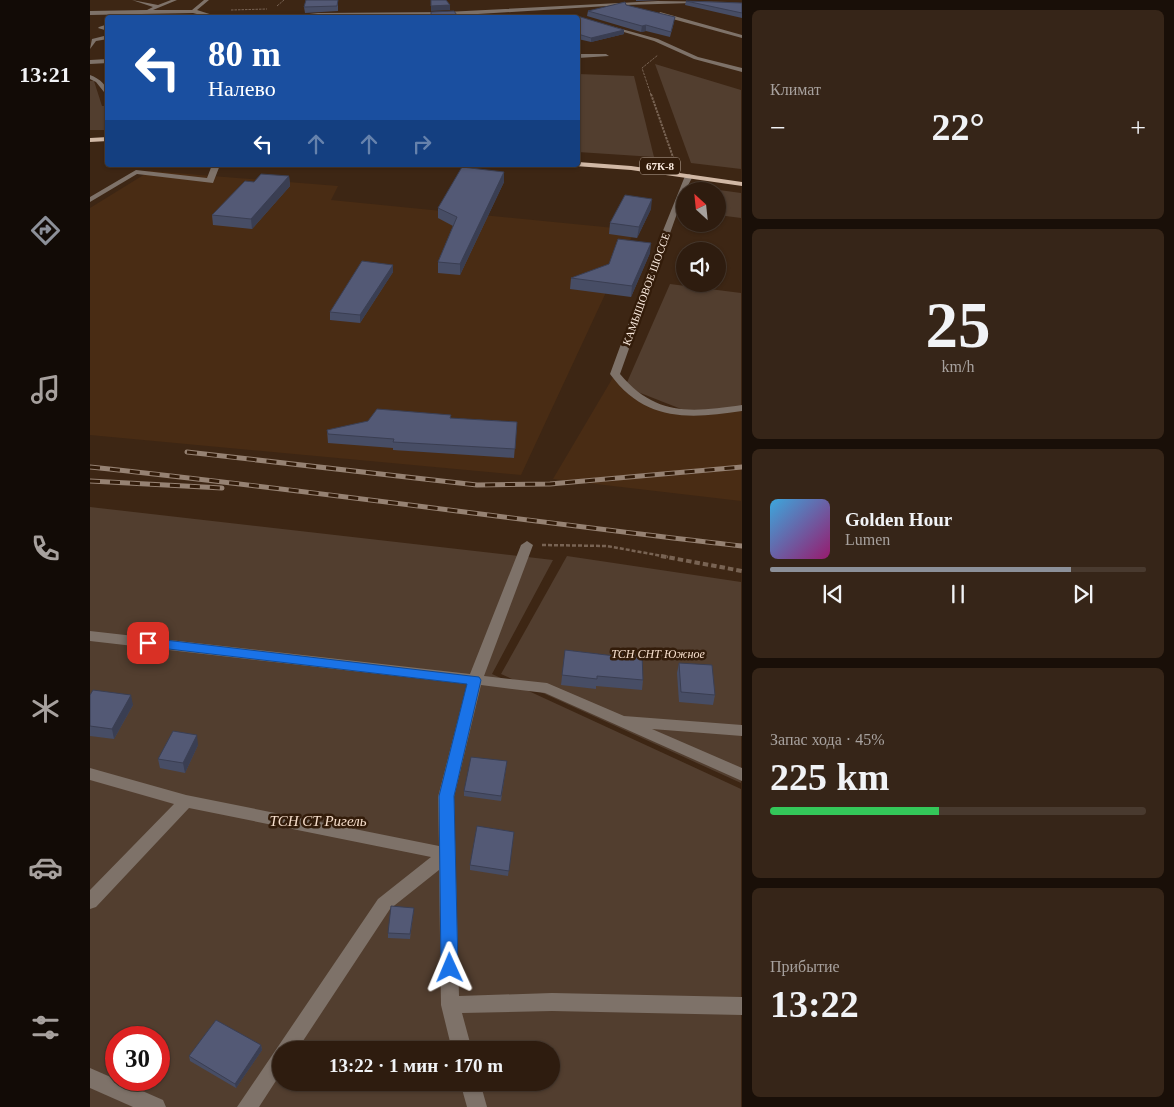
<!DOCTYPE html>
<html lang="ru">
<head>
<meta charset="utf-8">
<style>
  body { margin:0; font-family:Georgia,serif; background:#362518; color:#f1f3f6; height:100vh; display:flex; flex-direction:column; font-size:19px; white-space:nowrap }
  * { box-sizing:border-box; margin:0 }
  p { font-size:16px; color:#a7a19e }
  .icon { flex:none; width:28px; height:28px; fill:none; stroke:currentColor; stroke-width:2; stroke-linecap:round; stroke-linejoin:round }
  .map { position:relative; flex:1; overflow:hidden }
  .details { display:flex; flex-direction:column; gap:10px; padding:10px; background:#190f08; width:432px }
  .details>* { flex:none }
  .top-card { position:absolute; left:15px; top:15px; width:475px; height:152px; border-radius:5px; box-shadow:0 1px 4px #0004,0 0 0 1px #493a2f; background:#1a4fa0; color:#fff; overflow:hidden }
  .needle { width:32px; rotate:333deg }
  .tools { position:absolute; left:586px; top:182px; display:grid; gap:10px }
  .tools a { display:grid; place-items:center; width:50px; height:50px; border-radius:50%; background:#2e1c0f; box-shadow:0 1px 4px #0004,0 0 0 1px #493a2f; font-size:25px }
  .speed { position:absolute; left:15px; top:1026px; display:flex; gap:10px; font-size:25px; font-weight:700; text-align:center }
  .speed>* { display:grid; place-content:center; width:65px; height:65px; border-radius:50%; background:#2e1c0f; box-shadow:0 1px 4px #0004,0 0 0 1px #493a2f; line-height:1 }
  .speed .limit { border:8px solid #d22; background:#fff; color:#111 }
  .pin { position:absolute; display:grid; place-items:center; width:42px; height:42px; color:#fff; margin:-21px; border-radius:10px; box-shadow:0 2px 8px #0006 }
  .me { position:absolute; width:55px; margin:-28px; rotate:359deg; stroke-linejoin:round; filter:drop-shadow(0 0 4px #0008) }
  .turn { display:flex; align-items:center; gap:18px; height:105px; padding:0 20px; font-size:22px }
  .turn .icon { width:65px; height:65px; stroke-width:2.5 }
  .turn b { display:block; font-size:35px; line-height:42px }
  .lanes { display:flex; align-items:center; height:48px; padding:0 20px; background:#0003; justify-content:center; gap:25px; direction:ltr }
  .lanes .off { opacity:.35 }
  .big { font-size:38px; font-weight:700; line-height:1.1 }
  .details .tile { flex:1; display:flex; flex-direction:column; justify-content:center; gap:8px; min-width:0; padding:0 18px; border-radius:8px; background:#362518 }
  .details .dial { align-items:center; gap:0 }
  .dial b { font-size:65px; line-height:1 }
  .song { display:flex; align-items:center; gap:15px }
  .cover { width:60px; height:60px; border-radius:8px; background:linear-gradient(135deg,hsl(200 70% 55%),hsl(320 70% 35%)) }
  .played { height:5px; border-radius:2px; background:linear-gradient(90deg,#8c9099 80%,#493a2f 80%) }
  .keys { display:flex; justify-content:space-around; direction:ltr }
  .heat { display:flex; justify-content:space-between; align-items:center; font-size:28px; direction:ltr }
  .charge { height:8px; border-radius:4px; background:linear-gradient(90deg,#34c759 45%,#493a2f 0) }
  .trip { position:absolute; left:182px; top:1041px; width:288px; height:50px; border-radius:25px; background:#2e1c0f; box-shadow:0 1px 4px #0004,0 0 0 1px #493a2f; font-weight:700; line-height:50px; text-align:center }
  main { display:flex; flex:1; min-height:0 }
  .dock { display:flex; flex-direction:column; width:90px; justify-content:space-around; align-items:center; background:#120b06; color:#a7a19e }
  .dock .icon { width:35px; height:35px }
  .dock .selected { color:#8c9099 }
  .dock b { font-size:22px; color:#f1f3f6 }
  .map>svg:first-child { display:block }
  .built { fill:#492c14 }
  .green { fill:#523e2f; fill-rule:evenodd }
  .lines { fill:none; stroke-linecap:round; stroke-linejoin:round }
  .path-far3 { stroke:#786353; stroke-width:1; stroke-dasharray:2.5 1; stroke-linecap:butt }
  .path-far2 { stroke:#786353; stroke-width:2; stroke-dasharray:2.5 1; stroke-linecap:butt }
  .path-far1 { stroke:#786353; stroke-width:2.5; stroke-dasharray:4 2; stroke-linecap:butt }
  .path { stroke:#786353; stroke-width:4; stroke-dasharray:5.5 3; stroke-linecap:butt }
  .minor { fill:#7e7269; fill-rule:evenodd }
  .major { fill:#d1b8a5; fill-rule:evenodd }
  .rail-casing { stroke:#968273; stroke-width:5 }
  .rail { stroke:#331c0a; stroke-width:3; stroke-dasharray:10; stroke-linecap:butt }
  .wall { fill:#474d65 }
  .shaded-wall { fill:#3a3e52 }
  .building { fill:#535975; stroke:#3a3e52 }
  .route { fill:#1a73e8; stroke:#114b97 }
  .labels { text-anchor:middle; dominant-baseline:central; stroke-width:5; stroke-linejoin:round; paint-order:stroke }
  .shield { fill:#331c0a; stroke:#c0aea0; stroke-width:1 }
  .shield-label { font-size:11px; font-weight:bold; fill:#fcece0 }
  .far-street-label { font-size:11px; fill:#fcece0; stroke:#331c0a }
  .park-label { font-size:12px; font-style:italic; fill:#f7dfcd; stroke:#331c0a }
  .near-park-label { font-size:15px; font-style:italic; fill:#f7dfcd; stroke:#331c0a }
</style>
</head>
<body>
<main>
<nav class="dock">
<b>13:21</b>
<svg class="icon selected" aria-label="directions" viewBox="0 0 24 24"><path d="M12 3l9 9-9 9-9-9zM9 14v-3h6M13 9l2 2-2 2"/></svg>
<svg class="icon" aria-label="music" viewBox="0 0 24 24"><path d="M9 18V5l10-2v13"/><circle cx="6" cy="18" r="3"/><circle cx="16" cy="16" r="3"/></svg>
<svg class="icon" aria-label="phone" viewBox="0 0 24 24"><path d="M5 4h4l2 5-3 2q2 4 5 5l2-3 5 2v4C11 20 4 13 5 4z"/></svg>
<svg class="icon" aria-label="climate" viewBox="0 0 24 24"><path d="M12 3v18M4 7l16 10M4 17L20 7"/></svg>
<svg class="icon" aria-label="car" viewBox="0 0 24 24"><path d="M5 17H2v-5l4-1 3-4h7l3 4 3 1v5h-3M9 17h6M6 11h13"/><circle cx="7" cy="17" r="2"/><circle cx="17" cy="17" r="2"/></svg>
<svg class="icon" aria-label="filters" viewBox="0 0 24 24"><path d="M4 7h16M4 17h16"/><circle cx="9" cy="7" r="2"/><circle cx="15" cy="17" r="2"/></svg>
</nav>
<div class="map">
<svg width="652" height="1107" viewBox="0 0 652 1107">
  <rect width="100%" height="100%" fill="#3d2614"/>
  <g class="built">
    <path d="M60 171 248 186 241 200 545 230 431 475 0 435V208Z"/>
    <path d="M525 374 552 399 604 414 651 408V501L463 479Z"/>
  </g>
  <g class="green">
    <path d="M565 64 651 90V169L601 163Z"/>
    <path d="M488 74 544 76 564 157 488 152Z"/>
    <path d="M0 81H4L12 106H17V130H0Z"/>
    <path d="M622 189 651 193V218L628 215V191H606Z"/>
    <path d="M580 284 651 293V408L604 414 535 387Z"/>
    <path d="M0 507 463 560 402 674 651 789V1107H0ZM26 1038H69V1080H26ZM191 1050H461V1082H191Z"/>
    <path d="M477 556 651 582V783L411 674Z"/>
  </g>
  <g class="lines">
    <g class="path-far3">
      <path d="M187 6 194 0"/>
      <path d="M141 10 177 9"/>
      <path d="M561 95 552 68 568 55"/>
    </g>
    <g class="path-far2">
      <path d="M561 94 584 160"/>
      <path d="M466 165 475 166"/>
    </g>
    <path class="path-far1" d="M452 545 517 546 578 557"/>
    <path class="path" d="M571 556 652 571"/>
    <g class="minor">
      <path d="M42 0 68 5 81 0H87L63 10H102L114 0H119L107 10 132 18H122L103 13 0 15V11L57 10 63 7Z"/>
      <path d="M568 1 639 2 533 5 356 16 183 18 228 13 356 12Z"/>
      <path d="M570 12 652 35V38L568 15Z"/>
      <path d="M18 24V31L8 28 9 27Z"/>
      <path d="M517 25 568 39 608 57 652 68V72L604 59 564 41 517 27Z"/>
      <path d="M18 35V39L6 41 0 49 2 39Z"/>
      <path d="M488 54H516L519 56 488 58Z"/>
      <path d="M18 59V63L0 64V60Z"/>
      <path d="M0 75C10 79 18 85 18 97L6 82 0 79Z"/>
      <path d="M122 165H130L123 183 47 174 0 202V197L46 170 117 178Z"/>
      <path d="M599 174 603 176 595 191 530 374C566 417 602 412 652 405V411C599 419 555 422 520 374L568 243 595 176Z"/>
      <path d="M437 541 443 545 394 676 457 683 534 716 652 725V736L562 729 652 768V781L455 693 391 685 364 797 369 996 462 993 652 997V1015L462 1011 372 1013 382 1050H362L351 1005 349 870 300 909 207 1050H191V1073L169 1107H147L288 899 341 857 99 808 6 907 0 909V890L84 804 0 780V768L96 795 349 846 348 797 377 684 0 641V631L380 674 431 545Z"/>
      <path d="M0 1068 73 1100 76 1107H43L0 1088Z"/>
      <path d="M370 1082H390L397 1107H377Z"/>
    </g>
    <g class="major">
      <path d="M18 137V141L0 142V138Z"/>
      <path d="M488 162 541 166 652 182V186L541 170 485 166Z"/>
    </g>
    <defs>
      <g id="rail">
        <path d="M97 452 387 485 460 484 652 467"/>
        <path d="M0 467C218 490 434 521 652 546"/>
        <path d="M0 481 132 488"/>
      </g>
    </defs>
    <use href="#rail" class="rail-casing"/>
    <use href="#rail" class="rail"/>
  </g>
  <g class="wall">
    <path d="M216 0H248V11L215 13 214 7Z"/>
    <path d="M546 0H571L546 1Z"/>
    <path d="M596 1 652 3V18L595 5Z"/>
    <path d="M536 5 584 22 580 37 556 31 551 32 497 16 498 11Z"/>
    <path d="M488 18 534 30V34L501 42 488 39Z"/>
    <path d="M414 172V182L370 275 348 273V262L363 226 348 218V208Z"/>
    <path d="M199 176 200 186 162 229 123 225 122 215 164 182Z"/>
    <path d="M561 209 547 238 519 234 520 223Z"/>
    <path d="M560 253 541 297 480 289 481 278Z"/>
    <path d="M303 265V272L270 323 240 320V312Z"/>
    <path d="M361 415V418L427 422 424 458 303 450V448L238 443 237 430Z"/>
    <path d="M475 650 525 656V652L553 680 552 690 506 686V689L471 685Z"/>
    <path d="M589 663 625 695 623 705 589 702 587 673Z"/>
    <path d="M0 695 43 705 24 739 0 736Z"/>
    <path d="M108 745 95 773 70 768 68 759Z"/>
    <path d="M417 761 411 801 374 796V791Z"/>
    <path d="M424 832 418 876 380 870V865Z"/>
    <path d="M324 908 320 939 298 938V933Z"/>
    <path d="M171 1045 172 1050 146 1088 100 1061 99 1056Z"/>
  </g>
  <g class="shaded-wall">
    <path d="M360 5V10L341 11V6Z"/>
    <path d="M556 25V31L551 32 552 26Z"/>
    <path d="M534 30V34L501 42V38Z"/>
    <path d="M414 172V182L370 275V264Z"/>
    <path d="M199 176 200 186 162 229 161 219Z"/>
    <path d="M562 199 561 209 547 238 549 227Z"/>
    <path d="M561 243 560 253 541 297 542 286Z"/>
    <path d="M303 265V272L270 323V315Z"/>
    <path d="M41 695 43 705 24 739 22 729Z"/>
    <path d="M107 735 108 745 95 773 93 763Z"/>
    <path d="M171 1045 172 1050 146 1088 145 1084Z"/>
  </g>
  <g class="building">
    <path d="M216 0H248L247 6 214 7Z"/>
    <path d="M341 0H356L360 5 341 6Z"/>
    <path d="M596 1 652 3V13Z"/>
    <path d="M535 2 536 5 585 17 581 32 556 25 552 26 498 11Z"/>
    <path d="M364 11 369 18H341V12Z"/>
    <path d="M247 15V18H212L213 16Z"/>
    <path d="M484 15 534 30 501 38 488 34V18H473Z"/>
    <path d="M372 167 414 172 370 264 348 262 367 217 348 208Z"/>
    <path d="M171 174 199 176 161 219 122 215 155 181 164 182Z"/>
    <path d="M535 195 562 199 549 227 520 223Z"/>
    <path d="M528 239 561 243 542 286 481 278 519 264Z"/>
    <path d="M272 261 303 265 270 315 240 312Z"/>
    <path d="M287 409 361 415 360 418 427 422 425 449 303 442 304 439 238 434 237 430 278 421Z"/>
    <path d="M475 650 525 656V652L552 654 553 680 507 676V679L472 675Z"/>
    <path d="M589 663 622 665 625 695 591 692Z"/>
    <path d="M3 690 41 695 22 729 0 726V695Z"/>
    <path d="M83 731 107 735 93 763 68 759Z"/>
    <path d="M381 757 417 761 411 796 374 791Z"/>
    <path d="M387 826 424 832 419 871 380 865Z"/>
    <path d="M301 906 324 908 320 934 298 933Z"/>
    <path d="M126 1020 171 1045 145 1084 99 1056Z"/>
  </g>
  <path class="route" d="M58 638 389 677 391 680 364 796 368 968 365 973 360 975 354 973 351 968 349 796 377 684 53 646 52 643 53 640Z"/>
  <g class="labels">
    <rect class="shield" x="550" y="157.5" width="40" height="17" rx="4"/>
    <g class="shield-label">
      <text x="570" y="166">67К-8</text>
    </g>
    <g class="far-street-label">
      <text transform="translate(556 289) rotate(-70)">КАМЫШОВОЕ ШОССЕ</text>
    </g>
    <g class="park-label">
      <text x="568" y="654">ТСН СНТ Южное</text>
    </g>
    <g class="near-park-label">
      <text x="228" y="821">ТСН СТ Ригель</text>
    </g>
  </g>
</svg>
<div class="tools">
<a><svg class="needle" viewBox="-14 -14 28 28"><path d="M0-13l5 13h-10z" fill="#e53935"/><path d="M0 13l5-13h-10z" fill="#a7a19e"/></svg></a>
<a><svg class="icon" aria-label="sound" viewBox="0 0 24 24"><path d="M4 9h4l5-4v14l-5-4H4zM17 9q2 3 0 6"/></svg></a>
</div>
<div class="speed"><div class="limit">30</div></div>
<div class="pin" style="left:58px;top:643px;background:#d93025"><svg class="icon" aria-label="arrive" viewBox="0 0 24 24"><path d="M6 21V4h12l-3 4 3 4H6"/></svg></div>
<svg class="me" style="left:360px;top:968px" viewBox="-20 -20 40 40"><path d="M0-17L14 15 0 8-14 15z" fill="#1a73e8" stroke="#fff" stroke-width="4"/></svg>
<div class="trip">13:22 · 1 мин · 170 m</div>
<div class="top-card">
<div class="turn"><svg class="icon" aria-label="left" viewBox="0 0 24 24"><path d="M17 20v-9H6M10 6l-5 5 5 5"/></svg><div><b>80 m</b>Налево</div></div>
<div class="lanes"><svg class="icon" aria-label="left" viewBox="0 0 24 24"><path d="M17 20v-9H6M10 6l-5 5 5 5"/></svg><svg class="icon off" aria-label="ahead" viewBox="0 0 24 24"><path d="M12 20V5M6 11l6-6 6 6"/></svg><svg class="icon off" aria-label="ahead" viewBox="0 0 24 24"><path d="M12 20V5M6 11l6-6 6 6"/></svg><svg class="icon off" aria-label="right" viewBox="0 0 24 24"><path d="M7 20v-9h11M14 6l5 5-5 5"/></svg></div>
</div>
</div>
<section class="details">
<div class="tile"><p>Климат</p>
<div class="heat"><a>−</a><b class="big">22°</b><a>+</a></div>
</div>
<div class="tile dial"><b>25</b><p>km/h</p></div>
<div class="tile">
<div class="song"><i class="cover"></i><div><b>Golden Hour</b><p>Lumen</p></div></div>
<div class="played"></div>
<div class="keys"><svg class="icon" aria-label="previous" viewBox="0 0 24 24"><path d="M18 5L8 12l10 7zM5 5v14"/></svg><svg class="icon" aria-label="pause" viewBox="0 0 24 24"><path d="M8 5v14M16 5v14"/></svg><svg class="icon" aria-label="next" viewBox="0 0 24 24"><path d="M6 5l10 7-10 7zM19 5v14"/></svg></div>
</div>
<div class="tile"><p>Запас хода · 45%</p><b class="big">225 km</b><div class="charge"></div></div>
<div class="tile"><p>Прибытие</p><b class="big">13:22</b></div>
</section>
</main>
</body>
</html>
